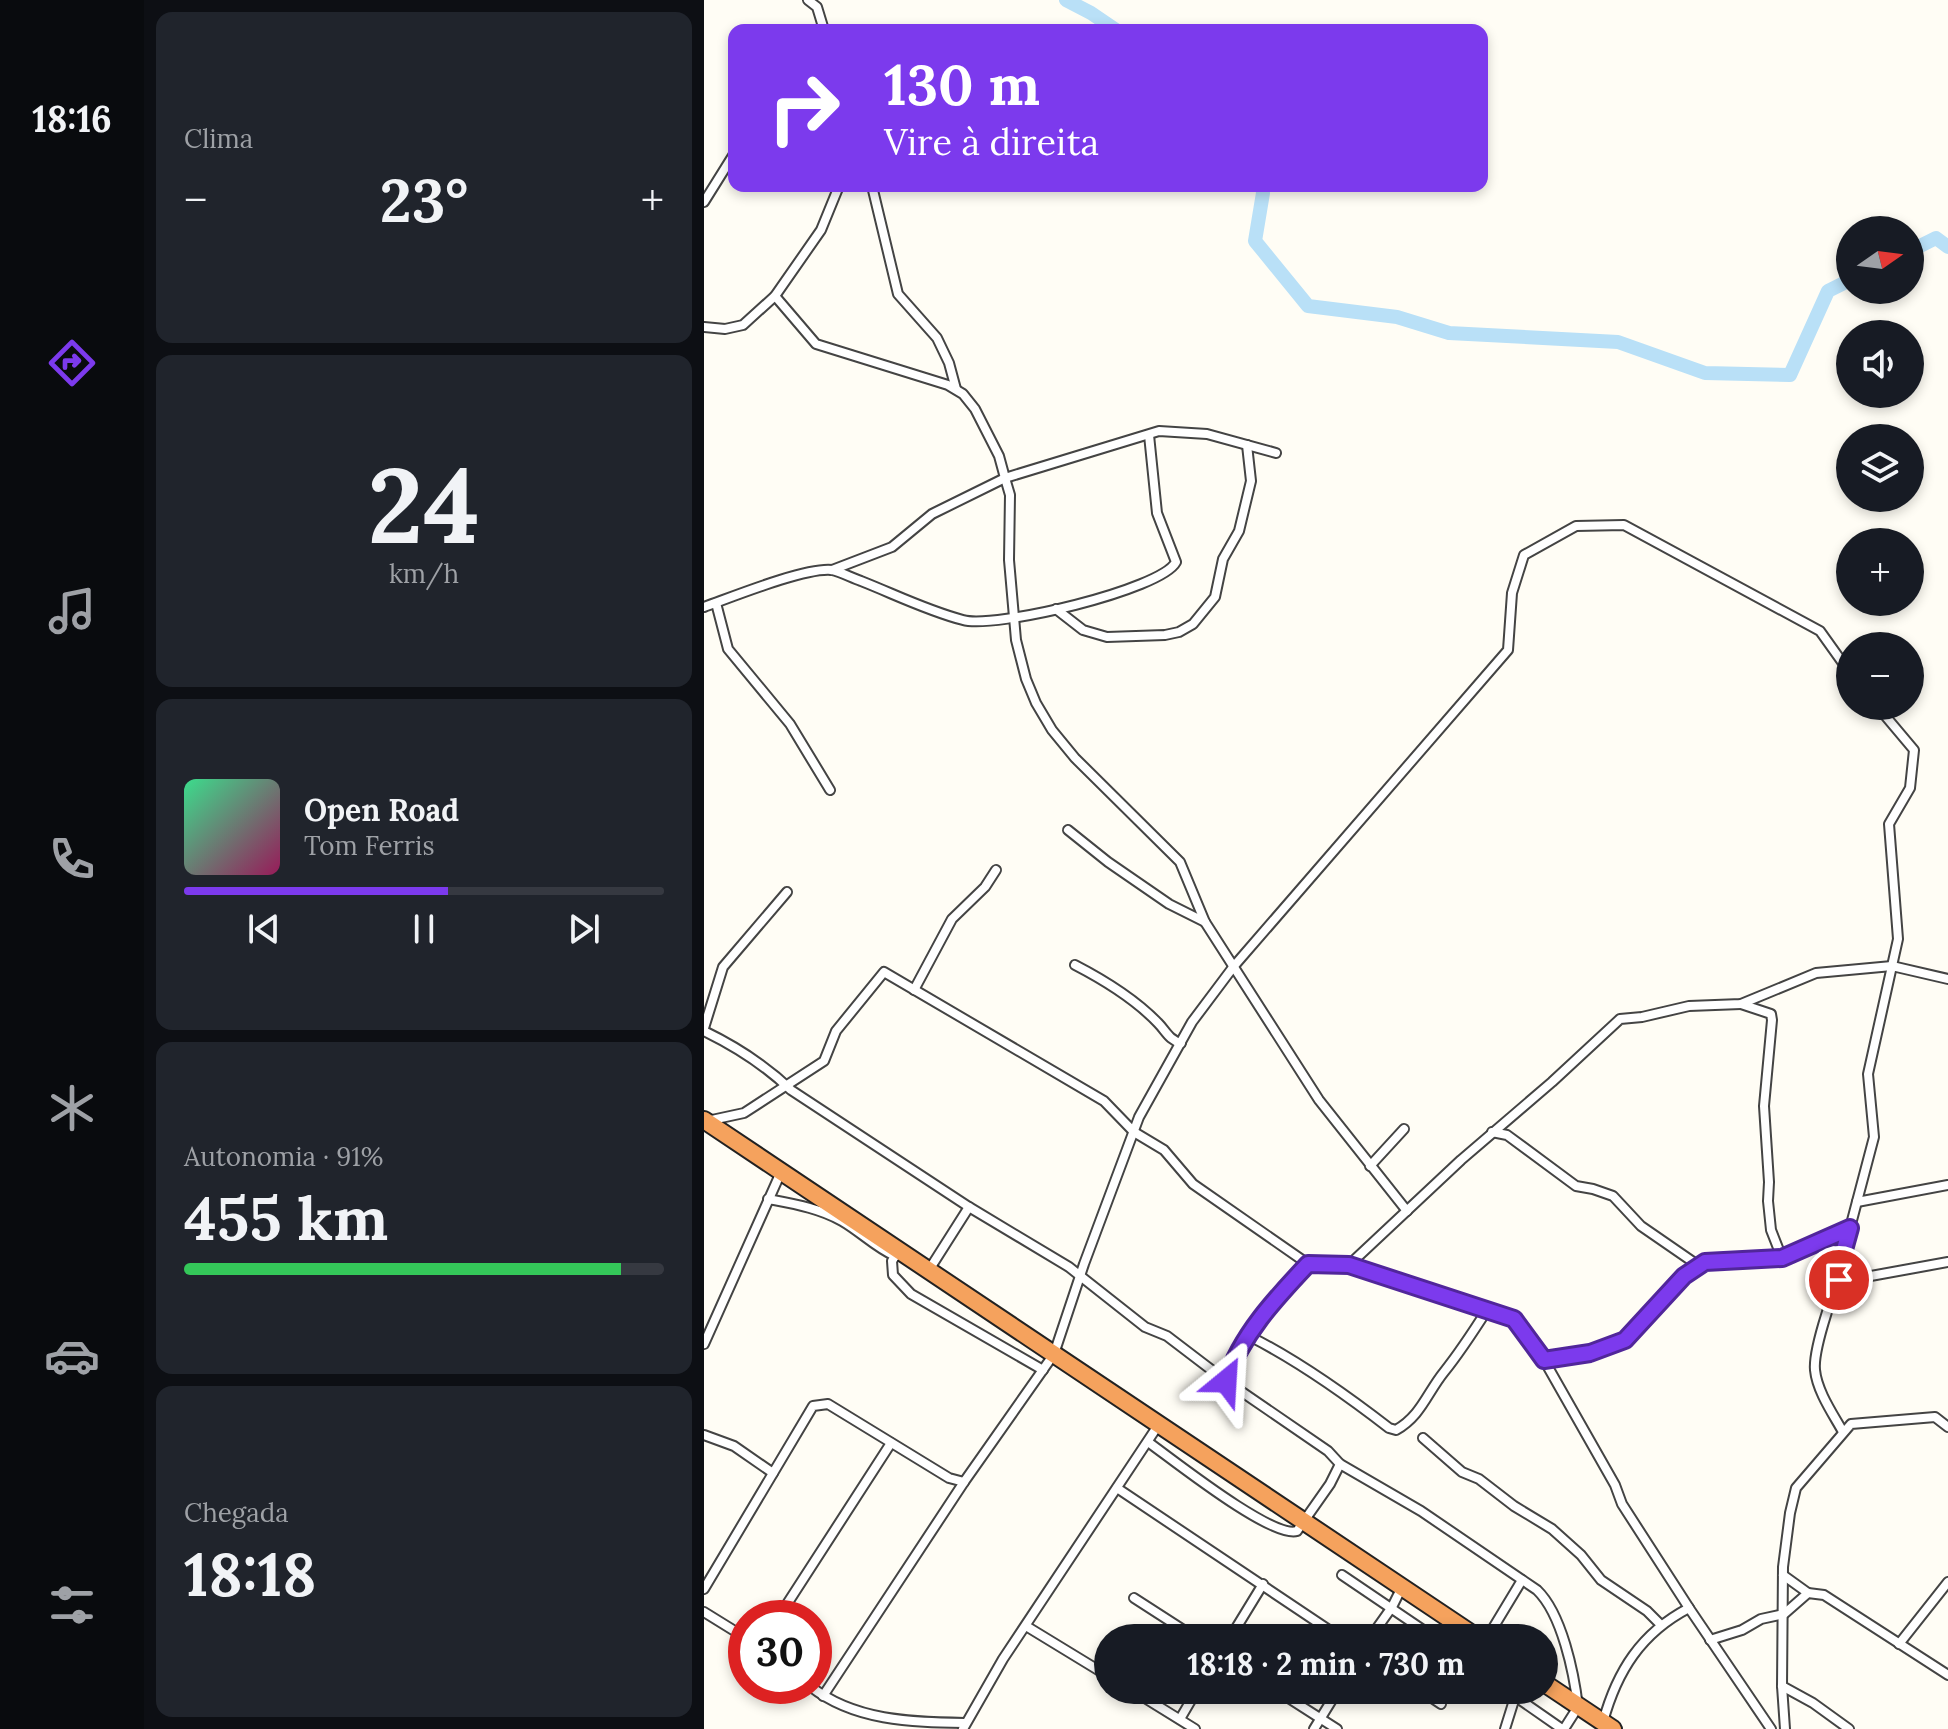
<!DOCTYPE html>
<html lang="pt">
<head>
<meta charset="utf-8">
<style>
  body { margin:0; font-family:Lora,serif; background:#20242c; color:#f1f3f6; height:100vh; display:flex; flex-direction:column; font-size:30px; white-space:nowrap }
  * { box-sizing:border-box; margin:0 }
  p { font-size:26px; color:#9ea1a6 }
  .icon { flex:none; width:44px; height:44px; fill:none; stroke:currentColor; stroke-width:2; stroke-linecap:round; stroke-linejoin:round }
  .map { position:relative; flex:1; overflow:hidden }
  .side { display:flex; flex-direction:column; gap:12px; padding:12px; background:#0d0f14; width:560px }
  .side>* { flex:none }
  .banner { position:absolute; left:24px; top:24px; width:760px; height:168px; border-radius:16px; box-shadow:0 4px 12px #0003; background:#7c3aed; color:#fff; overflow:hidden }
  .needle { width:52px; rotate:76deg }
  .tools { position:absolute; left:1132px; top:216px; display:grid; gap:16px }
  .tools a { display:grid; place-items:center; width:88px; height:88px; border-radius:50%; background:#171b24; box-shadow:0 4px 12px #0003; font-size:40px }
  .speed { position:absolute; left:24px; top:1600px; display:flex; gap:16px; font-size:40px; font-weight:700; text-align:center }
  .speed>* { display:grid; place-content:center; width:104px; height:104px; border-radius:50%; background:#171b24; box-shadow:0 4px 12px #0003; line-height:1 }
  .speed .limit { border:12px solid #d22; background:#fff; color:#111 }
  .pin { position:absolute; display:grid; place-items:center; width:68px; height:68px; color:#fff; margin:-34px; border:4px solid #fff; border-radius:50%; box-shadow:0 2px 8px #0007 }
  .me { position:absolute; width:88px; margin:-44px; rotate:27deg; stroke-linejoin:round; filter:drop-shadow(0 0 6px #0008) }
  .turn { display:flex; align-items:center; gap:28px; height:168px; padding:0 24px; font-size:36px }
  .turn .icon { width:104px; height:104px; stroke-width:2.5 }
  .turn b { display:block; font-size:56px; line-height:68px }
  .big { font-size:60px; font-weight:700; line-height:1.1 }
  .side .tile { flex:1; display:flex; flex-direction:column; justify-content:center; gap:12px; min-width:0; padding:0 28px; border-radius:16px; background:#20242c }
  .side .dial { align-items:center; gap:0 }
  .dial b { font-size:104px; line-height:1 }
  .song { display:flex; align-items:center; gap:24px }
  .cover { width:96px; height:96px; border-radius:12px; background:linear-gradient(135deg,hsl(150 70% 55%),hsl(330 70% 35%)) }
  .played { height:8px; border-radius:4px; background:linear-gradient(90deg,#7c3aed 55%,#363941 55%) }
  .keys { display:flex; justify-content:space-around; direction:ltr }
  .heat { display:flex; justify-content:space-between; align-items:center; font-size:44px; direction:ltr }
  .charge { height:12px; border-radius:6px; background:linear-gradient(90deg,#34c759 91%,#363941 0) }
  .trip { position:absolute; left:390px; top:1624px; width:464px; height:80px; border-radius:40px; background:#171b24; box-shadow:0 4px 12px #0003; font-weight:700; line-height:80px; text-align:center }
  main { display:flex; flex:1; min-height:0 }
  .menu { display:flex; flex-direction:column; width:144px; justify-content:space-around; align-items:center; background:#090b0e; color:#9ea1a6 }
  .menu .icon { width:56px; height:56px }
  .menu .active { color:#7c3aed }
  .menu b { font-size:36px; color:#f1f3f6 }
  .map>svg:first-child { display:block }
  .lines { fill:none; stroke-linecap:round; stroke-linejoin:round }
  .river { stroke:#b9e0f7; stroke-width:14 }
  .street-casing { stroke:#444; stroke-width:12 }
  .highway-casing { stroke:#222; stroke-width:20 }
  .street { stroke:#fff; stroke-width:8 }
  .highway { stroke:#f5a25d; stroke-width:16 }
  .route-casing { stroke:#51269a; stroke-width:20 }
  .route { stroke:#7c3aed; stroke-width:14 }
</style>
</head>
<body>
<main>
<nav class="menu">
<b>18:16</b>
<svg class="icon active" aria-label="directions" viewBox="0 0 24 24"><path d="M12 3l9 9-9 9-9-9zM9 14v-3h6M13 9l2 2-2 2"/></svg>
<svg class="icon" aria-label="music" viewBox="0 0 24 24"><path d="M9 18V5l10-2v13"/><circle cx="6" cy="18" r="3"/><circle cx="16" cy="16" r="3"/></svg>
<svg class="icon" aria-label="phone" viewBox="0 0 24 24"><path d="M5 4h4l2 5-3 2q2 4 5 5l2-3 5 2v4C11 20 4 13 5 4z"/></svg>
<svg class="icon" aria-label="climate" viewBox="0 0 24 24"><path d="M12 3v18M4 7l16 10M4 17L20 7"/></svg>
<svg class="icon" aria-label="car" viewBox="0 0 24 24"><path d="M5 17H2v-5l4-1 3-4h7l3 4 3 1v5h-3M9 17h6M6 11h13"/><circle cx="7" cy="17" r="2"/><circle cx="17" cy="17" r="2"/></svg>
<svg class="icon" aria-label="filters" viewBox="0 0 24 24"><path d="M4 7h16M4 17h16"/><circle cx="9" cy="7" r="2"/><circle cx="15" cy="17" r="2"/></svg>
</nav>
<section class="side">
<div class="tile"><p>Clima</p>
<div class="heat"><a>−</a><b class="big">23°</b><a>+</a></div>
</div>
<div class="tile dial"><b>24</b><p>km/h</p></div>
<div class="tile">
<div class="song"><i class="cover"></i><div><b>Open Road</b><p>Tom Ferris</p></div></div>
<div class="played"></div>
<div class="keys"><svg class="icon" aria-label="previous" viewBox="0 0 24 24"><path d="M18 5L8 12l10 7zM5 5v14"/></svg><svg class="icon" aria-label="pause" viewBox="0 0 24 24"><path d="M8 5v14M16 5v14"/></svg><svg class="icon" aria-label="next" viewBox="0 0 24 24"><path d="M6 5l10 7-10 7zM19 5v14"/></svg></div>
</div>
<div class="tile"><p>Autonomia · 91%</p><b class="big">455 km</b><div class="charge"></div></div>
<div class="tile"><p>Chegada</p><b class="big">18:18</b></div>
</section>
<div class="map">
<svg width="1244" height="1729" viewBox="0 0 1244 1729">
  <rect width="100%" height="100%" fill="#fffdf5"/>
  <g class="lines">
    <g class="river">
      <path d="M362 0 387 13 412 30"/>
      <path d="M558 186 559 193 551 241 604 306 693 317 745 333 914 342 1001 373 1086 375 1124 291 1146 280"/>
      <path d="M1206 251 1232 238 1244 247"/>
    </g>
    <defs>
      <g id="street">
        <path d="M104 0 113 7 120 30"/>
        <path d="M168 186 194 294 233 338 245 363 252 389"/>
        <path d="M0 202 30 154"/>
        <path d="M71 296 112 344 244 385 259 394 271 409 295 456 301 478 306 495 305 560 312 640 322 679 332 703 348 730 371 758 476 862 501 922 615 1100 703 1211"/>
        <path d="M0 327 21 329 39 325 71 296 117 230 135 186"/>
        <path d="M128 570 188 547 228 514 301 478 455 431 503 434 572 453"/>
        <path d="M12 603 24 649 86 724 126 790"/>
        <path d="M0 607C28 597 102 567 128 570 137 572 148 578 157 581 190 594 224 611 259 620 290 629 457 590 472 562L453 513 445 435"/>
        <path d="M352 609 379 630 403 637 461 635 475 632 489 624 511 597 519 559 535 531 547 481 543 445"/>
        <path d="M364 830 404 862 465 904 501 922"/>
        <path d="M371 965C400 980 431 999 454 1023 462 1031 465 1040 477 1043"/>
        <path d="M210 990 248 919 281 887 292 870"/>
        <path d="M1037 1004 1067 1014 1068 1020 1060 1106 1065 1182 1064 1201 1067 1230 1078 1258"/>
        <path d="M0 1028 19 967 83 892"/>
        <path d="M0 1031C31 1046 62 1066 87 1090L265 1207 365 1267 441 1327 463 1336 522 1381"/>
        <path d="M3 1121 40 1113 120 1061 132 1031 180 972 400 1101 430 1132 460 1150 489 1184 604 1264"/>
        <path d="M788 1132 803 1135 872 1186 889 1189 909 1196 937 1226 995 1266"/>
        <path d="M666 1166 700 1129"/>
        <path d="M64 1199C90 1204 115 1208 138 1221 157 1232 171 1247 191 1256"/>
        <path d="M1153 1202 1244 1185"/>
        <path d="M1146 1228 1136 1264 1135 1280 1139 1281 1244 1262"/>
        <path d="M195 1250 188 1261 189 1275 207 1294 339 1370"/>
        <path d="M645 1265 757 1160 848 1082 916 1019 938 1017 985 1006 1037 1004 1112 973 1188 966 1244 979"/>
        <path d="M225 1270 265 1207"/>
        <path d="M1135 1280C1127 1297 1109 1351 1111 1370 1113 1391 1129 1414 1139 1432"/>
        <path d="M545 1336C595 1361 641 1394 685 1428L692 1430C717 1416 723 1393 740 1372 756 1352 769 1332 783 1310"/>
        <path d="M0 1344 77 1172"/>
        <path d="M840 1360 886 1353 921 1340 980 1276 1001 1262 1078 1258 1146 1228 1170 1137 1164 1074 1194 939 1185 824 1206 788 1210 750 1173 706"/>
        <path d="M0 1435 30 1446 69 1473"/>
        <path d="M719 1438 758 1472 775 1479 810 1506 848 1529 877 1555 897 1580 943 1611 957 1625"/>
        <path d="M444 1442C468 1459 568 1539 593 1531L626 1484 636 1464 624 1451 522 1381C537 1335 572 1298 604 1264L645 1265 810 1319 840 1360 911 1485 918 1504 985 1608 1067 1729"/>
        <path d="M636 1464 717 1511 833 1590C858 1614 870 1673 874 1707L860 1729"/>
        <path d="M413 1488 637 1638"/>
        <path d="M638 1575 731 1638"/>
        <path d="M1079 1575 1104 1593"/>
        <path d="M0 1589 109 1406 124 1404 245 1478 260 1482"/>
        <path d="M430 1598 492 1638"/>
        <path d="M0 1612 42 1638"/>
        <path d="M74 1618 187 1443"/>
        <path d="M322 1626 404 1676"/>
        <path d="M526 1638 559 1584"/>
        <path d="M666 1638 688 1607 698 1587"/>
        <path d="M783 1638 818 1580"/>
        <path d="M1006 1640 1038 1630 1057 1619 1080 1614 1104 1593 1120 1595 1244 1675"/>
        <path d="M1195 1644 1244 1582"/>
        <path d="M106 1686C150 1721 207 1722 261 1723"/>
        <path d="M1078 1686 1109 1703 1145 1729"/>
        <path d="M428 1690 491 1729"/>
        <path d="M572 1690 633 1729"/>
        <path d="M716 1690 737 1704"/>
        <path d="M802 1690 858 1729"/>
        <path d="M119 1696 260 1482 350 1354 380 1264 435 1117 488 1022 530 966 804 650 808 593 820 555 872 526 920 525 1116 631 1146 673"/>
        <path d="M476 1719 493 1690"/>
        <path d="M899 1722C913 1671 937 1633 985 1608"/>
        <path d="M259 1729 299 1659 455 1424"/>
        <path d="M610 1729 634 1690"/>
        <path d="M801 1729 811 1697"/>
        <path d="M1081 1729 1078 1686 1079 1567 1086 1513 1092 1488 1147 1424 1231 1417 1244 1427"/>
      </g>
      <g id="highway">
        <path d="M0 1120 774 1638"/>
        <path d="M840 1683 909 1729"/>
      </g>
    </defs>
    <use href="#street" class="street-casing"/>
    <use href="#highway" class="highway-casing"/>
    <use href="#street" class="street"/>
    <use href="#highway" class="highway"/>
  </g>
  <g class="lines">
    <defs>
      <path id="route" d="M522 1381C537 1335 572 1298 604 1264L645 1265 810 1319 840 1360 886 1353 921 1340 980 1276 1001 1262 1078 1258 1146 1228 1136 1264 1135 1280"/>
    </defs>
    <use href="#route" class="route-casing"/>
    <use href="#route" class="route"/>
  </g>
</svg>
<div class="tools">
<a><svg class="needle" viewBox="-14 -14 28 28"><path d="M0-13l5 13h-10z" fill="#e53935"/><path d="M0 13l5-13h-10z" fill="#9ea1a6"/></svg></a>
<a><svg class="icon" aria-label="sound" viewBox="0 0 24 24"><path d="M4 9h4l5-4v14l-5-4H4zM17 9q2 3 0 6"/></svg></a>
<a><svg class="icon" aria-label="layers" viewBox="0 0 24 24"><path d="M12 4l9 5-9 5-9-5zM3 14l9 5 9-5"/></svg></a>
<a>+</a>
<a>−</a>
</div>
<div class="speed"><div class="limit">30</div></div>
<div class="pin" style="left:1135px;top:1280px;background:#d93025"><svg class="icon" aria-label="arrive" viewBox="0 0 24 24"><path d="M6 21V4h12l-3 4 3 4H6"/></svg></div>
<svg class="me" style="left:522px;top:1381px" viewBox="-20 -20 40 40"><path d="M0-17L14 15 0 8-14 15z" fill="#7c3aed" stroke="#fff" stroke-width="4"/></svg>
<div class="trip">18:18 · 2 min · 730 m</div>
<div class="banner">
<div class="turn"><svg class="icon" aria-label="right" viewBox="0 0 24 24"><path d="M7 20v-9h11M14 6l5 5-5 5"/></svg><div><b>130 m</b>Vire à direita</div></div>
</div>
</div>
</main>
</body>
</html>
